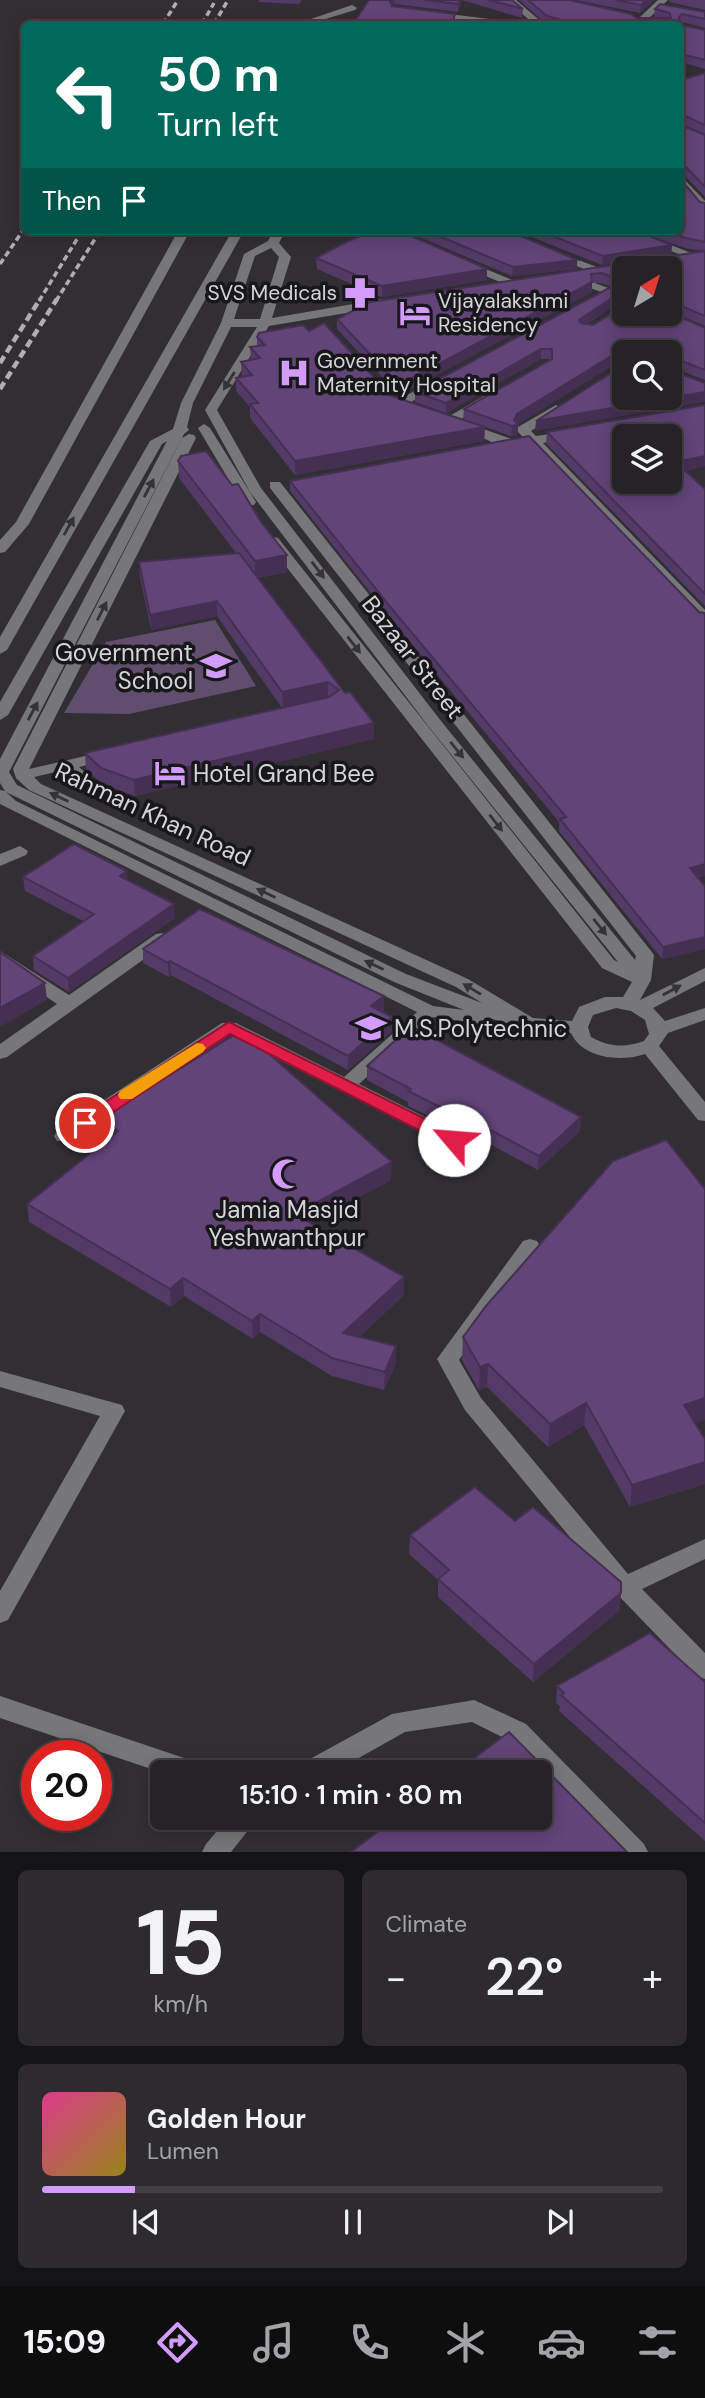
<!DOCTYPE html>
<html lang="en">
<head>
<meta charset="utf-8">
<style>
  body { margin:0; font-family:"DM Sans",sans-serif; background:#2d2b2e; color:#f1f3f6; height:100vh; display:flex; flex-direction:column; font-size:26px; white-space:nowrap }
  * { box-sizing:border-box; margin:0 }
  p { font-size:23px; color:#a3a4a7 }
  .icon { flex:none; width:38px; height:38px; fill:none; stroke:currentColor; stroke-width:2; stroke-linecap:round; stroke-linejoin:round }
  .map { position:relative; height:1852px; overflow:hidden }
  .drawer { display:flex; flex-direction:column; gap:18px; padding:18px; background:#141315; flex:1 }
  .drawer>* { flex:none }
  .hud { position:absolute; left:21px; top:21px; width:663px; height:214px; border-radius:10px; box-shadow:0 4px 18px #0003,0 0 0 2px #424043; background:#00695c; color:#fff; overflow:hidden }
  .needle { width:46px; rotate:38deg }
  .controls { position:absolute; left:612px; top:256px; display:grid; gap:14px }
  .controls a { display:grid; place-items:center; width:70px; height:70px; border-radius:10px; background:#252326; box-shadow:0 4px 18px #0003,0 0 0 2px #424043; font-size:35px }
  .speed { position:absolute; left:21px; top:1740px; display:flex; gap:14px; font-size:35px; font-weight:700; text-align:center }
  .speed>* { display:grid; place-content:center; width:91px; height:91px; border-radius:50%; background:#252326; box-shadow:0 4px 18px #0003,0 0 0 2px #424043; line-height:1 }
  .speed .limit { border:10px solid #d22; background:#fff; color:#111 }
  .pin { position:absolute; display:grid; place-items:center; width:60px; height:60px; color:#fff; margin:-30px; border:4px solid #fff; border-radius:50%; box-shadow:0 2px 7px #0007 }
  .me { position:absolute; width:77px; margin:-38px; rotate:297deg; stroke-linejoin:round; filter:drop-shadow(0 0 5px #0008) }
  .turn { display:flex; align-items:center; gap:24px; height:147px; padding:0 21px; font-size:32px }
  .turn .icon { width:91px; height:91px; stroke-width:2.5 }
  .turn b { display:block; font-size:49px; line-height:60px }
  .then { display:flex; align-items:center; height:66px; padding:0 21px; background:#0003; gap:14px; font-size:26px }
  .big { font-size:52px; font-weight:600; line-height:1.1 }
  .drawer .widget { flex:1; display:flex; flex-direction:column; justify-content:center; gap:10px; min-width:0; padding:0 24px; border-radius:10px; background:#2d2b2e }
  .drawer .dial { align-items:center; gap:0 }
  .dial b { font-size:91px; line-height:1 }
  .song { display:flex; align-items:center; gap:21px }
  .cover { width:84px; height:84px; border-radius:10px; background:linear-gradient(135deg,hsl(330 70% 55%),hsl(50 70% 35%)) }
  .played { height:7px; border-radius:4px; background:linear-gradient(90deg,#d39cfc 15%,#424043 15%) }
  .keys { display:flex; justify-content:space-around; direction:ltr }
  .heat { display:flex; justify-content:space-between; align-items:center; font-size:38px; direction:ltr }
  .drawer .tiles { flex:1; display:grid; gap:18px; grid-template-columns:1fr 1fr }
  .widget:last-child { grid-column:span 2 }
  .trip { position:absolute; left:150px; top:1760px; width:402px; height:70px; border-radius:10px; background:#252326; box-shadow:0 4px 18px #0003,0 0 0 2px #424043; font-weight:600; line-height:70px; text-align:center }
  .tabs { display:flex; height:112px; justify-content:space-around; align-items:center; background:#0f0e0f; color:#a3a4a7 }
  .tabs .icon { width:49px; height:49px }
  .tabs .on { color:#d39cfc }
  .tabs b { font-size:32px; color:#f1f3f6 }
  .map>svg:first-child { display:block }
  .green { fill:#614e6f }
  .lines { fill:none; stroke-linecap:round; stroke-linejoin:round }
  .minor { fill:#777678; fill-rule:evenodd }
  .rail-far1 { stroke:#b0aeb1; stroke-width:3.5; stroke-dasharray:6 3.5; stroke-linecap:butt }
  .rail { stroke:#b0aeb1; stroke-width:4.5; stroke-dasharray:8 4.5; stroke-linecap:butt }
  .wall { fill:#543a67 }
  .shaded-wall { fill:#453054 }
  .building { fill:#624478; stroke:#453054; stroke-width:2; fill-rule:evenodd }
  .oneway { fill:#343436 }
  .route { fill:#e11d48; stroke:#92132f; stroke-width:2 }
  .slow { fill:#f59e0b }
  .labels { text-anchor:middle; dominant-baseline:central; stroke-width:7; stroke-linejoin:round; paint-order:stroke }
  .far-poi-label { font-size:21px; fill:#d6d4d7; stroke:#181719; text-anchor:start }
  .poi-label { font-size:24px; fill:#d6d4d7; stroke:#181719; text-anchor:start }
  .street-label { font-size:24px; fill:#d6d4d7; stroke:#181719 }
</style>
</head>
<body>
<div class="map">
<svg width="705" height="1852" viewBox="0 0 705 1852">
  <rect width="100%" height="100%" fill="#312f33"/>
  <path class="green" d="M215 620 256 686 129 714 64 713 106 642Z"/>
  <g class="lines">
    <g class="minor">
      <path d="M506 0H516L544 24H534Z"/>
      <path d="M658 0H668L646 21 617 24 640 17Z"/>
      <path d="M352 5 357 8 355 10 309 24H296Z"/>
      <path d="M433 12 506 21 511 24H487L430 17 428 15Z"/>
      <path d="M681 176 705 201V211L701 210 681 186Z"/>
      <path d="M178 231H190L29 524 5 552 0 553V540L16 522Z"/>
      <path d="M232 231H244L7 650 0 654V637Z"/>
      <path d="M273 231H285L279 243 291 257 272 318 382 299 388 303 382 307 269 326 217 410 261 488 441 721 635 960 636 956 270 488V482H280L651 951 654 955 651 980 640 1000 705 968V981L653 1008 665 1021 705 1008V1020L668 1033 659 1046 705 1102V1121L698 1120 645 1054C621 1062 583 1059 571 1033L529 1030 489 1018 486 1022 480 1024 433 1017 359 1084 461 1135 464 1140 461 1145H447L230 1035 71 1141H57L54 1136 57 1131 222 1023H236L344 1077 417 1012 0 804V790L5 791 0 783V759L167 441 162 444 8 715 0 720V702L150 441 173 429 181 403 221 323 244 254 268 241ZM271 248 279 257 260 319H234L255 256ZM231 327H257L205 410 250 492 429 727 618 962 614 960 278 538 273 537 266 541 602 968 632 982 623 997H605L579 1007 572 1021 533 1018 468 979 41 784 34 777 64 770 87 789H99L101 786 79 767 113 759 115 756 113 753 107 751 29 769 196 438 194 435 189 434 182 438 13 769 16 778 29 790 456 987 482 1003 406 974 17 785 9 772 184 434 189 430 187 427 193 403ZM6 792 394 982 464 1010 433 1006 16 801ZM616 1008 631 1011 645 1020 649 1034 644 1041C625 1048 609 1047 591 1037L588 1027 593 1015Z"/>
      <path d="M619 231H635L699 256 689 258Z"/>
      <path d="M558 252 602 269 604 271 594 273 554 257 552 255Z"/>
      <path d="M466 261 515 281 517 283 507 285 462 266V262Z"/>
      <path d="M570 274 625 294V301L566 279 564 277Z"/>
      <path d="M434 380 438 381V387L402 407 397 408 391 404Z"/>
      <path d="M484 396 490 400 489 403 452 424H442L441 421Z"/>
      <path d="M556 405 562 409 561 412 531 431 536 436 572 431V437L543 443 705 610V622L700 621 530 445 504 448 458 426 464 422 514 440 524 438 516 430 518 427Z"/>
      <path d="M204 424 210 428 256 502 254 505H244L242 502 198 428Z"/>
      <path d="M20 846 28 851 26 855 0 866V854Z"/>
      <path d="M162 933 171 938 168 942 7 1057 0 1059V1044L57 1004 0 965V951L69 995 156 934Z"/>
      <path d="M530 1239 537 1241 540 1246 537 1251 459 1360 481 1398 628 1574 705 1539V1559L642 1589 705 1653V1679L696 1676 616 1593 465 1410 437 1359 523 1241Z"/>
      <path d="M0 1371 122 1405 125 1411 8 1620 0 1623V1591L100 1416 0 1387Z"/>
      <path d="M0 1696 196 1762 205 1765 208 1773H163L0 1718Z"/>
      <path d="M474 1700 526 1724 644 1844 648 1852H618L508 1740 472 1722 405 1732 332 1773H296L299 1765 392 1714Z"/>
      <path d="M228 1818H258L231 1852H202L206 1844Z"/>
    </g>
    <g class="rail-far1">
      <path d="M163 24 178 0"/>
      <path d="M202 24 214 3"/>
      <path d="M214 24 228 0"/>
      <path d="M0 264 24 229"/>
      <path d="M39 301 82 231"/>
      <path d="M56 301 100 231"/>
    </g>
    <g class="rail">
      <path d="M0 363 40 299"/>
      <path d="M0 389 57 299"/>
    </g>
  </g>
  <g class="wall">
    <path d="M259 0H302L299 4 259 2Z"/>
    <path d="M369 0H512L523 9 522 18 462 0 458 12 395 4 392 6 455 14 454 24H353Z"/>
    <path d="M519 0H569L637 18H658L654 17 655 9 705 12V28L682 22 681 23V25L705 30V69L681 62V24H546Z"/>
    <path d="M576 0H654L640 13Z"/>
    <path d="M669 0H705V10L669 2Z"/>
    <path d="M705 73V134L682 124 681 80Z"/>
    <path d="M681 125 705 135V197L683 174H681Z"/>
    <path d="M700 202 705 203V326L670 311V268H625V292L601 283H592V292L399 395 337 329V319L704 251 685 248 637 231 672 245 671 255 602 265 516 231H681Z"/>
    <path d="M405 231H509L577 260V269L512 276Z"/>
    <path d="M316 258 487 269V280L382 297 317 269Z"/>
    <path d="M620 302 587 324 593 325 705 328V380L671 367 670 352H625V358L517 424 518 435 511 436 463 419 464 409 552 359H541L446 413 415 402V392Z"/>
    <path d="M309 331 391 396 485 427 484 441 295 475 250 418V407L236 391V378L242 377 241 362 251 360 250 347 257 346V337Z"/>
    <path d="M547 432 705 466 685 471 705 489V606L546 443Z"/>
    <path d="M178 461 287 572 258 578 374 739 135 796 103 784 86 770 85 753 282 708 217 616 151 630 140 577 139 562 236 553 179 478Z"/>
    <path d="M290 481 699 612 705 613V876L698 878 705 886V949L662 959 559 831V822L392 620 290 491Z"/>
    <path d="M23 877 128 880 175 918 69 992 34 970 33 956 83 921 25 891Z"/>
    <path d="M143 949 384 996V1010L382 1012 392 1017V1031L348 1070 171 975 169 977 143 963Z"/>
    <path d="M367 1066 580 1131 538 1170 452 1124 450 1126 408 1106V1102L367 1080Z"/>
    <path d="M101 1118 391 1180 311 1223 404 1277V1295L359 1337 396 1346V1364L384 1390 332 1376 260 1332 253 1339 184 1296 171 1307 29 1222 27 1204 107 1140 102 1136Z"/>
    <path d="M705 1189V1420L696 1423 705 1439V1484L630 1507 584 1425 548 1447 487 1387 479 1390 462 1360 463 1337Z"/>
    <path d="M515 1521 621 1593 619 1611 533 1682 438 1597V1580L409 1554 410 1535Z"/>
    <path d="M705 1682V1841L559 1711 560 1706 556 1703 557 1686Z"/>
  </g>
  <g class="shaded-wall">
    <path d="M389 0H395V4L389 8Z"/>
    <path d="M460 0H462L458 12V4Z"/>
    <path d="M646 0H654L640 13 641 5Z"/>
    <path d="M672 245 671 255 602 265 603 256Z"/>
    <path d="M577 260V269L512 276 513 267Z"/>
    <path d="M487 269V280L382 297V286Z"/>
    <path d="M592 282V292L399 395V385Z"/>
    <path d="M621 292 620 302 578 329 579 320Z"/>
    <path d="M626 347 625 358 517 425H518V435L511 436 512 426 517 414Z"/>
    <path d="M541 349V359L446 413V403Z"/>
    <path d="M705 392V402L535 431 536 421Z"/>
    <path d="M485 427 484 441 295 475V461Z"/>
    <path d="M705 456V466L675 473 676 462Z"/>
    <path d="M287 555V572L255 578V561Z"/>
    <path d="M217 601V616L151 630 150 615Z"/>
    <path d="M328 682V697L283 708 282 692Z"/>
    <path d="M374 723V739L135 796 134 780Z"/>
    <path d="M705 864V876L689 880 690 868Z"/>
    <path d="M127 871 128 885 120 876Z"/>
    <path d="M174 904 175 918 69 992 68 978Z"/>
    <path d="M705 937V949L662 959 663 947Z"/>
    <path d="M170 961 171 975 169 977 168 963Z"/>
    <path d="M45 983 47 1000 0 1027V1008Z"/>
    <path d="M384 996V1010L371 1020V1006Z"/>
    <path d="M392 1017V1031L348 1070V1056Z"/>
    <path d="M453 1110 452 1124 450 1126V1112Z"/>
    <path d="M581 1117 580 1131 538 1170 539 1156Z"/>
    <path d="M392 1162 391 1180 295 1232V1214Z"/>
    <path d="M404 1277V1295L343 1351V1333Z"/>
    <path d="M183 1278 184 1296 171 1307 170 1289Z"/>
    <path d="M260 1314V1332L253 1339 252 1321Z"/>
    <path d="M396 1346V1364L384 1390 385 1372Z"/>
    <path d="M488 1364 487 1387 479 1390 480 1367Z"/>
    <path d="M705 1398V1420L681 1428 684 1405Z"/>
    <path d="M586 1403 584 1425 548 1447 550 1424Z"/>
    <path d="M705 1462V1484L630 1507 632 1485Z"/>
    <path d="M621 1593 619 1611 533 1682 534 1664Z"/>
  </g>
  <g class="building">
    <path d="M369 0H389L392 6 455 14 452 24H353Z"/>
    <path d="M425 0H460L458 4Z"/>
    <path d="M489 0H512L523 9Z"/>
    <path d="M528 0H569L631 14 637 18H671L670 13 655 9 660 4 705 12V19L682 14 679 17 681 25 705 30V60L681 54V24H577L547 16Z"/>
    <path d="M616 0H646L641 5Z"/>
    <path d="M705 73V125L683 115H681V80Z"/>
    <path d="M681 125 705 135V187L684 165H681Z"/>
    <path d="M681 180 700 202 705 203V242L686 238 665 231H681Z"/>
    <path d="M374 231H400L487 269 382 286 316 258 346 242Z"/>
    <path d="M427 231H509L577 260 513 267Z"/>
    <path d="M540 231H636L672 245 603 256Z"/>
    <path d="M705 251V316L670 301V268H625V282L602 273 591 274 592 282 399 385 337 319 370 302Z"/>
    <path d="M609 288 621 292 579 320 581 323 593 325 625 305V313L670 312 705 328V370L672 357 670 358V352H626V347L517 414 514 420 518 425 512 426 464 409 552 359V349H541L446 403 415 392Z"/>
    <path d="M324 323 391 396 485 427 295 461 250 404 258 403 236 378 252 375 241 362 260 358 250 347 265 345 257 337 259 333 303 325 309 331Z"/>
    <path d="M625 364V397H670V370L705 383V392L536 421Z"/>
    <path d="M705 405V456L676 462 705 489V594L547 432ZM625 436H670V481H625Z"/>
    <path d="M529 436 699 612 705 613V864L690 868 705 886V937L663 947 560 819 566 817 392 609 290 481Z"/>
    <path d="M206 451 232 485 238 484 261 522 287 555 255 561 178 461 181 456Z"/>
    <path d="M239 553 345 693 350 692 374 723 134 780 101 768 85 753 329 697 339 690 328 682 282 692 217 601 150 615 139 562Z"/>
    <path d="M74 844 127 871 120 876 174 904 68 978 33 956 94 914 23 877Z"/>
    <path d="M200 909 384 996 371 1006 392 1017 348 1056 170 961 168 963 143 949Z"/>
    <path d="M0 952 45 983 0 1008Z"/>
    <path d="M411 1026 581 1117 539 1156 453 1110 450 1112 408 1091 411 1089 367 1066Z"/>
    <path d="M242 1030 392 1162 295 1214 404 1277 343 1333 396 1346 385 1372 332 1358 260 1314 252 1321 183 1278 170 1289 27 1204 118 1131 101 1118Z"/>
    <path d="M666 1140 705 1189V1398L684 1405 705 1439V1462L632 1485 586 1403 550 1424 488 1364 480 1367 463 1337 486 1306 613 1161Z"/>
    <path d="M475 1487 515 1521 533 1507 621 1582V1593L534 1664 438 1579 449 1570 410 1535Z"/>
    <path d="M650 1633 705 1682V1823L561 1695 564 1693 557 1686Z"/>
    <path d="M509 1732 627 1852H351L396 1818H541V1773H455Z"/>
  </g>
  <defs><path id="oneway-solid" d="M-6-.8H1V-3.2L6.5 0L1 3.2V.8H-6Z" transform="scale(1.75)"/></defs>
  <g class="oneway">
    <use href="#oneway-solid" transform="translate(229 381) rotate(122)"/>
    <use href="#oneway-solid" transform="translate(149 488) rotate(-62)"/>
    <use href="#oneway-solid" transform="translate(69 526) rotate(-61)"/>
    <use href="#oneway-solid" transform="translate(318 570) rotate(53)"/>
    <use href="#oneway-solid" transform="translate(102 611) rotate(-63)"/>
    <use href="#oneway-solid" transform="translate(354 645) rotate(52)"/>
    <use href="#oneway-solid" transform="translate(33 711) rotate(-62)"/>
    <use href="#oneway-solid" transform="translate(457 750) rotate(51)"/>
    <use href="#oneway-solid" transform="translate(59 797) rotate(-155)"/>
    <use href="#oneway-solid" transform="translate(496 823) rotate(52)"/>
    <use href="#oneway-solid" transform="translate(266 893) rotate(-155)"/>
    <use href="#oneway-solid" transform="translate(600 927) rotate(51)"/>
    <use href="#oneway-solid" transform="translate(374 965) rotate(-155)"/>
    <use href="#oneway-solid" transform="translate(472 989) rotate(-149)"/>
    <use href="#oneway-solid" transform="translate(672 990) rotate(-28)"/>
  </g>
  <path class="route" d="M229 1022 460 1136 463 1140 454 1146 448 1145 230 1034 91 1127H79L76 1123 79 1119Z"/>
  <path class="slow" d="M197 1043 203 1044 206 1048 203 1052 132 1099H120L118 1095 120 1091Z"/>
  <defs>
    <symbol id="pharmacy-bare" viewBox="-9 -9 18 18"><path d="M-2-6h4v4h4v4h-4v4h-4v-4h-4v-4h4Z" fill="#d39cfc" stroke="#181719" stroke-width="2.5" paint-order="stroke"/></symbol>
    <symbol id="hotel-bare" viewBox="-9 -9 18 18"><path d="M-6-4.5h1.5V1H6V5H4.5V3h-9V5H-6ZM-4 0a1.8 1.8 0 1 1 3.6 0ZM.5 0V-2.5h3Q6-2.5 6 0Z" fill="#d39cfc" stroke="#181719" stroke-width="2.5" paint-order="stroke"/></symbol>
    <symbol id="hospital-bare" viewBox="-9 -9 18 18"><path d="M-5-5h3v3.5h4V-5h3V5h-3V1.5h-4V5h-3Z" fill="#d39cfc" stroke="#181719" stroke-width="2.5" paint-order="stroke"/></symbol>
    <symbol id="school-bare" viewBox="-9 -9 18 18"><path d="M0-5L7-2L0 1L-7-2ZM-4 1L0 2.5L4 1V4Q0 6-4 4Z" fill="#d39cfc" stroke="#181719" stroke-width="2.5" paint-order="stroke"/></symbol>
    <symbol id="university-bare" viewBox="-9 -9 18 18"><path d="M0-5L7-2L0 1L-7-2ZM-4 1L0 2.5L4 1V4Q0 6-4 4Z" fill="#d39cfc" stroke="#181719" stroke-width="2.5" paint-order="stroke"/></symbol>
    <symbol id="mosque-bare" viewBox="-9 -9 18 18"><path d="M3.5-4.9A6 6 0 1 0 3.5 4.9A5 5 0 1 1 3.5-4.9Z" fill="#d39cfc" stroke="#181719" stroke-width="2.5" paint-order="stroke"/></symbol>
  </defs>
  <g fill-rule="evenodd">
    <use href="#pharmacy-bare" x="338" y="271" width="44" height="44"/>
    <use href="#hotel-bare" x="393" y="291" width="44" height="44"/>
    <use href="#hospital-bare" x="272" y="351" width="44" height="44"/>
    <use href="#school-bare" x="194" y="644" width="44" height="44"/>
    <use href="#hotel-bare" x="148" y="751" width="44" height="44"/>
    <use href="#university-bare" x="349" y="1006" width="44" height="44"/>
    <use href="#mosque-bare" x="265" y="1152" width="44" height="44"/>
  </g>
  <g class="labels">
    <g class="far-poi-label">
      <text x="337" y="293" text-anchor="end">SVS Medicals</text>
      <text x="438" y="301">Vijayalakshmi<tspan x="438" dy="24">Residency</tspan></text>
      <text x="317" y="361">Government<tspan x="317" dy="24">Maternity Hospital</tspan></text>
    </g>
    <g class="poi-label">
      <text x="193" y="652" text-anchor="end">Government<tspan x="193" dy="28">School</tspan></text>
      <text x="193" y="773">Hotel Grand Bee</text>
      <text x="394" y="1028">M.S.Polytechnic</text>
      <text x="287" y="1209" text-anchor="middle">Jamia Masjid<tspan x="287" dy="28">Yeshwanthpur</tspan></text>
    </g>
    <g class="street-label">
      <text transform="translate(413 657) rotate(52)">Bazaar Street</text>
      <text transform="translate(153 814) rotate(25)">Rahman Khan Road</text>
    </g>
  </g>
</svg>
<div class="controls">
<a><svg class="needle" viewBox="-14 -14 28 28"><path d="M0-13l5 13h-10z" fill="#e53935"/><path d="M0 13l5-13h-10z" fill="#a3a4a7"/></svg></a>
<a><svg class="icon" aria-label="search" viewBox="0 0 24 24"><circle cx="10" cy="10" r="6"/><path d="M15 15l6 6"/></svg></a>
<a><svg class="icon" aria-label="layers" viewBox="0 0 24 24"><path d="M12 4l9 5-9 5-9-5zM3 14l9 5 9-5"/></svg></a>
</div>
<div class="speed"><div class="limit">20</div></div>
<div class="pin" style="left:85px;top:1123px;background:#d93025"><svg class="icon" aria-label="arrive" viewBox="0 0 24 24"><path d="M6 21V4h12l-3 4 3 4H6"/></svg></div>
<svg class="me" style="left:454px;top:1140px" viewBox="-20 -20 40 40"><circle r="19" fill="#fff"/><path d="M0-13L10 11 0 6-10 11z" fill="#e11d48"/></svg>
<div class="trip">15:10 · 1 min · 80 m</div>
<div class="hud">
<div class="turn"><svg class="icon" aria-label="left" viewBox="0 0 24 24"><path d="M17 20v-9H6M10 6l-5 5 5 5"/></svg><div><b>50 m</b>Turn left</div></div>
<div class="then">Then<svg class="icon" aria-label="arrive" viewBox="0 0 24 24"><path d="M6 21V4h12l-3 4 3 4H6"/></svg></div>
</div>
</div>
<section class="drawer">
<div class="tiles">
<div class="widget dial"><b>15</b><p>km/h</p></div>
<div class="widget"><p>Climate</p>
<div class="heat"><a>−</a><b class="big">22°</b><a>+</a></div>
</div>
<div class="widget">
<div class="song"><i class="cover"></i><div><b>Golden Hour</b><p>Lumen</p></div></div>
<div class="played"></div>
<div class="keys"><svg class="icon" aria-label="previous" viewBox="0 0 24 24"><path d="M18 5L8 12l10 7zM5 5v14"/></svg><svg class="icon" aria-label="pause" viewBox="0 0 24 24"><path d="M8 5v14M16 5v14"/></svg><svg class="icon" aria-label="next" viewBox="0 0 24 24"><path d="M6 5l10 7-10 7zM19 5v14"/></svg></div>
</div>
</div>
</section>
<nav class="tabs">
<b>15:09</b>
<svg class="icon on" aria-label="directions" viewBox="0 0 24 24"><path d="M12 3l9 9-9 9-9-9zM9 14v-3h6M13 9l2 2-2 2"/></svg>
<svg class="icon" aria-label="music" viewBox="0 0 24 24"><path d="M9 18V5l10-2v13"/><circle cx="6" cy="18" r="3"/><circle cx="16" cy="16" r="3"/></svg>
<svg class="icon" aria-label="phone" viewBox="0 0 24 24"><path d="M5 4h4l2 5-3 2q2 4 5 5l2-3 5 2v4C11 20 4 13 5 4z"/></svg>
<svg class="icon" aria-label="climate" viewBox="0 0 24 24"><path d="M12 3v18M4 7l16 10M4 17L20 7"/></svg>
<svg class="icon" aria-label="car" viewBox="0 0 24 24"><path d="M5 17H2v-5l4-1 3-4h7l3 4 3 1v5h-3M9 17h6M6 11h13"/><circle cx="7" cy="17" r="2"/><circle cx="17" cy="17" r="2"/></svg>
<svg class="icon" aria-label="filters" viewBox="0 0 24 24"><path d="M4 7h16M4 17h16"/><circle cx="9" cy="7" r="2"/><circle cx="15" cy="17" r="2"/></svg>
</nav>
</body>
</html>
